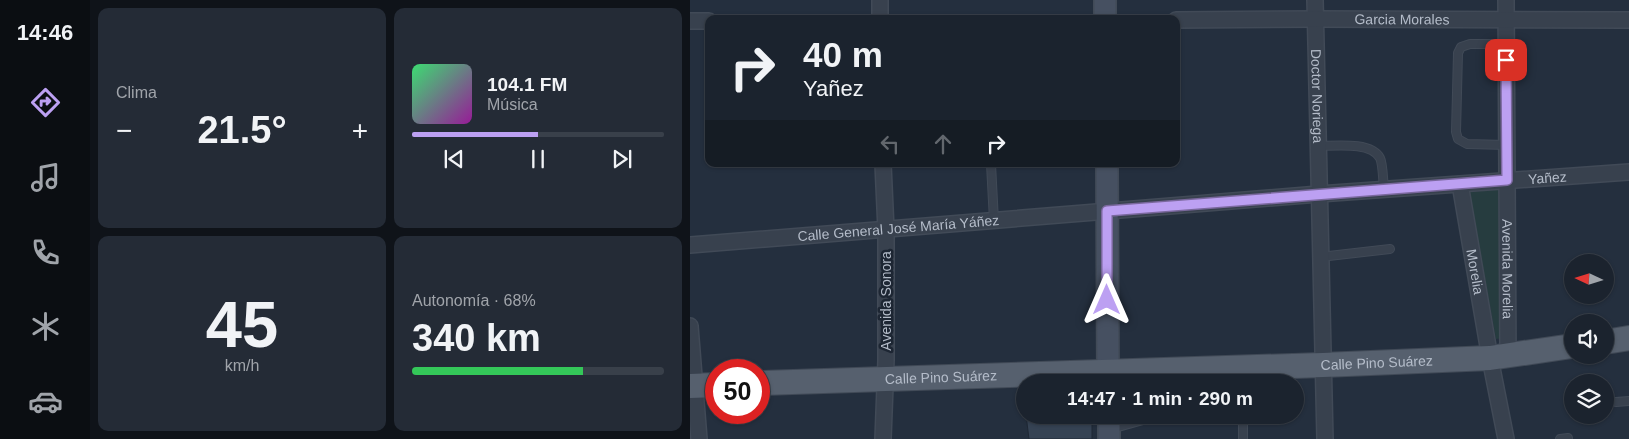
<!DOCTYPE html>
<html lang="es">
<head>
<meta charset="utf-8">
<style>
  body { margin:0; font-family:Helvetica,sans-serif; background:#242b36; color:#f1f3f6; height:100vh; display:flex; flex-direction:column; font-size:19px; white-space:nowrap }
  * { box-sizing:border-box; margin:0 }
  p { font-size:16px; color:#a0a4aa }
  .icon { flex:none; width:28px; height:28px; fill:none; stroke:currentColor; stroke-width:2; stroke-linecap:round; stroke-linejoin:round }
  .map { position:relative; flex:1; overflow:hidden }
  .sheet { display:flex; flex-direction:column; gap:8px; padding:8px; background:#0f1319; width:600px }
  .sheet>* { flex:none }
  .hud { position:absolute; left:15px; top:15px; width:475px; height:152px; border-radius:10px; box-shadow:0 1px 4px #0004,0 0 0 1px #39404a; background:#1b232e; color:#f1f3f6; overflow:hidden }
  .needle { width:32px; rotate:274deg }
  .controls { position:absolute; left:874px; top:254px; display:grid; gap:10px }
  .controls a { display:grid; place-items:center; width:50px; height:50px; border-radius:50%; background:#1b232e; box-shadow:0 1px 4px #0004,0 0 0 1px #39404a; font-size:25px }
  .speed { position:absolute; left:15px; top:359px; display:flex; gap:10px; font-size:25px; font-weight:700; text-align:center }
  .speed>* { display:grid; place-content:center; width:65px; height:65px; border-radius:50%; background:#1b232e; box-shadow:0 1px 4px #0004,0 0 0 1px #39404a; line-height:1 }
  .speed .limit { border:8px solid #d22; background:#fff; color:#111 }
  .pin { position:absolute; display:grid; place-items:center; width:42px; height:42px; color:#fff; margin:-21px; border-radius:10px; box-shadow:0 2px 8px #0006 }
  .me { position:absolute; width:55px; margin:-28px; rotate:0deg; stroke-linejoin:round; filter:drop-shadow(0 0 4px #0008) }
  .turn { display:flex; align-items:center; gap:18px; height:105px; padding:0 15px; font-size:22px }
  .turn .icon { width:65px; height:65px; stroke-width:2.5 }
  .turn b { display:block; font-size:35px; line-height:42px }
  .lanes { display:flex; align-items:center; height:48px; padding:0 15px; background:#0003; justify-content:center; gap:25px; direction:ltr }
  .lanes .off { opacity:.35 }
  .big { font-size:38px; font-weight:700; line-height:1.1 }
  .sheet .card { flex:1; display:flex; flex-direction:column; justify-content:center; gap:8px; min-width:0; padding:0 18px; border-radius:10px; background:#242b36 }
  .sheet .dial { align-items:center; gap:0 }
  .dial b { font-size:65px; line-height:1 }
  .song { display:flex; align-items:center; gap:15px }
  .cover { width:60px; height:60px; border-radius:8px; background:linear-gradient(135deg,hsl(140 70% 55%),hsl(300 70% 35%)) }
  .played { height:5px; border-radius:2px; background:linear-gradient(90deg,#bca0f2 50%,#39404a 50%) }
  .keys { display:flex; justify-content:space-around; direction:ltr }
  .heat { display:flex; justify-content:space-between; align-items:center; font-size:28px; direction:ltr }
  .charge { height:8px; border-radius:4px; background:linear-gradient(90deg,#34c759 68%,#39404a 0) }
  .sheet .tiles { flex:1; display:grid; gap:8px; grid-template-columns:repeat(2,1fr) }
  .trip { position:absolute; left:326px; top:374px; width:288px; height:50px; border-radius:25px; background:#1b232e; box-shadow:0 1px 4px #0004,0 0 0 1px #39404a; font-weight:700; line-height:50px; text-align:center }
  main { display:flex; flex:1; min-height:0 }
  .dock { display:flex; flex-direction:column; width:90px; justify-content:space-around; align-items:center; background:#0b0e12; color:#a0a4aa }
  .dock .icon { width:35px; height:35px }
  .dock .current { color:#bca0f2 }
  .dock b { font-size:22px; color:#f1f3f6 }
  .map>svg:first-child { display:block }
  .green { fill:#263c3f }
  .building { fill:#364354; stroke:#1f2835 }
  .lines { fill:none; stroke-linecap:round; stroke-linejoin:round }
  .service-casing { stroke:#414a57; stroke-width:10 }
  .minor-casing { stroke:#414a57; stroke-width:18 }
  .secondary-casing { stroke:#414a57; stroke-width:24 }
  .primary-casing { stroke:#414a57; stroke-width:26 }
  .service { stroke:#38414e; stroke-width:8 }
  .minor { stroke:#38414e; stroke-width:15 }
  .secondary { stroke:#465061; stroke-width:21 }
  .primary { stroke:#56606e; stroke-width:24 }
  .route-casing { stroke:#7a689d; stroke-width:12 }
  .route { stroke:#bca0f2; stroke-width:9 }
  .labels { text-anchor:middle; dominant-baseline:central; stroke-width:5; stroke-linejoin:round; paint-order:stroke }
  .street-label { font-size:14px; fill:#b4bcc9; stroke:#1d2633 }
</style>
</head>
<body>
<main>
<nav class="dock">
<b>14:46</b>
<svg class="icon current" aria-label="directions" viewBox="0 0 24 24"><path d="M12 3l9 9-9 9-9-9zM9 14v-3h6M13 9l2 2-2 2"/></svg>
<svg class="icon" aria-label="music" viewBox="0 0 24 24"><path d="M9 18V5l10-2v13"/><circle cx="6" cy="18" r="3"/><circle cx="16" cy="16" r="3"/></svg>
<svg class="icon" aria-label="phone" viewBox="0 0 24 24"><path d="M5 4h4l2 5-3 2q2 4 5 5l2-3 5 2v4C11 20 4 13 5 4z"/></svg>
<svg class="icon" aria-label="climate" viewBox="0 0 24 24"><path d="M12 3v18M4 7l16 10M4 17L20 7"/></svg>
<svg class="icon" aria-label="car" viewBox="0 0 24 24"><path d="M5 17H2v-5l4-1 3-4h7l3 4 3 1v5h-3M9 17h6M6 11h13"/><circle cx="7" cy="17" r="2"/><circle cx="17" cy="17" r="2"/></svg>
</nav>
<section class="sheet">
<div class="tiles">
<div class="card"><p>Clima</p>
<div class="heat"><a>−</a><b class="big">21.5°</b><a>+</a></div>
</div>
<div class="card">
<div class="song"><i class="cover"></i><div><b>104.1 FM</b><p>Música</p></div></div>
<div class="played"></div>
<div class="keys"><svg class="icon" aria-label="previous" viewBox="0 0 24 24"><path d="M18 5L8 12l10 7zM5 5v14"/></svg><svg class="icon" aria-label="pause" viewBox="0 0 24 24"><path d="M8 5v14M16 5v14"/></svg><svg class="icon" aria-label="next" viewBox="0 0 24 24"><path d="M6 5l10 7-10 7zM19 5v14"/></svg></div>
</div>
<div class="card dial"><b>45</b><p>km/h</p></div>
<div class="card"><p>Autonomía · 68%</p><b class="big">340 km</b><div class="charge"></div></div>
</div>
</section>
<div class="map">
<svg width="939" height="439" viewBox="0 0 939 439">
  <rect width="100%" height="100%" fill="#242f3e"/>
  <path class="green" d="M816 189 814 338 806 339 779 192Z"/>
  <path class="building" d="M336 415H402V439H339Z"/>
  <g class="lines">
    <defs>
      <g id="service">
        <path d="M815 44H780L771 47 768 53 766 132 768 139 777 144 817 145"/>
        <path d="M627 146C644 146 681 141 690 158 693 164 693 181 694 189"/>
        <path d="M301 164 304 221"/>
        <path d="M630 257 700 249"/>
        <path d="M926 402 939 401"/>
        <path d="M553 415V439"/>
        <path d="M421 429 471 415"/>
        <path d="M870 439 878 438"/>
      </g>
      <g id="minor">
        <path d="M190 0V19"/>
        <path id="s1" d="M625 0 635 439"/>
        <path id="s2" d="M816 0 818 356"/>
        <path id="s3" d="M486 20 625 19 939 20"/>
        <path d="M0 21H19"/>
        <path id="s4" d="M770 184 800 358 816 439"/>
        <path id="s5" d="M0 245 629 194 939 172"/>
        <path d="M0 326 9 439"/>
        <path d="M193 439 196 360V230L193 164"/>
      </g>
      <g id="secondary">
        <path d="M415 0V19"/>
        <path d="M417 164 418 382"/>
        <path d="M419 415V439"/>
      </g>
      <g id="primary">
        <path d="M915 342 939 338"/>
        <path id="s6" d="M69 383 633 365 800 358 882 346"/>
        <path d="M0 386 26 385"/>
      </g>
    </defs>
    <use href="#service" class="service-casing"/>
    <use href="#minor" class="minor-casing"/>
    <use href="#secondary" class="secondary-casing"/>
    <use href="#primary" class="primary-casing"/>
    <use href="#service" class="service"/>
    <use href="#minor" class="minor"/>
    <use href="#secondary" class="secondary"/>
    <use href="#primary" class="primary"/>
  </g>
  <g class="lines">
    <defs>
      <path id="route" d="M417 300V211L817 180 816 60"/>
    </defs>
    <use href="#route" class="route-casing"/>
    <use href="#route" class="route"/>
  </g>
  <g class="labels">
    <g class="street-label">
      <text stroke="none"><textPath href="#s3" startOffset="226">Garcia Morales</textPath></text>
      <text stroke="none"><textPath href="#s1" startOffset="96">Doctor Noriega</textPath></text>
      <text stroke="none"><textPath href="#s5" startOffset="860">Yañez</textPath></text>
      <text stroke="none"><textPath href="#s5" startOffset="209">Calle General José María Yáñez</textPath></text>
      <text stroke="none"><textPath href="#s2" startOffset="269">Avenida Morelia</textPath></text>
      <text stroke="none"><textPath href="#s4" startOffset="89">Morelia</textPath></text>
      <text transform="translate(196 301) rotate(-90)">Avenida Sonora</text>
      <text stroke="none"><textPath href="#s6" startOffset="618">Calle Pino Suárez</textPath></text>
      <text stroke="none"><textPath href="#s6" startOffset="182">Calle Pino Suárez</textPath></text>
    </g>
  </g>
</svg>
<div class="controls">
<a><svg class="needle" viewBox="-14 -14 28 28"><path d="M0-13l5 13h-10z" fill="#e53935"/><path d="M0 13l5-13h-10z" fill="#a0a4aa"/></svg></a>
<a><svg class="icon" aria-label="sound" viewBox="0 0 24 24"><path d="M4 9h4l5-4v14l-5-4H4zM17 9q2 3 0 6"/></svg></a>
<a><svg class="icon" aria-label="layers" viewBox="0 0 24 24"><path d="M12 4l9 5-9 5-9-5zM3 14l9 5 9-5"/></svg></a>
</div>
<div class="speed"><div class="limit">50</div></div>
<div class="pin" style="left:816px;top:60px;background:#d93025"><svg class="icon" aria-label="arrive" viewBox="0 0 24 24"><path d="M6 21V4h12l-3 4 3 4H6"/></svg></div>
<svg class="me" style="left:417px;top:300px" viewBox="-20 -20 40 40"><path d="M0-17L14 15 0 8-14 15z" fill="#bca0f2" stroke="#fff" stroke-width="4"/></svg>
<div class="trip">14:47 · 1 min · 290 m</div>
<div class="hud">
<div class="turn"><svg class="icon" aria-label="right" viewBox="0 0 24 24"><path d="M7 20v-9h11M14 6l5 5-5 5"/></svg><div><b>40 m</b>Yañez</div></div>
<div class="lanes"><svg class="icon off" aria-label="left" viewBox="0 0 24 24"><path d="M17 20v-9H6M10 6l-5 5 5 5"/></svg><svg class="icon off" aria-label="ahead" viewBox="0 0 24 24"><path d="M12 20V5M6 11l6-6 6 6"/></svg><svg class="icon" aria-label="right" viewBox="0 0 24 24"><path d="M7 20v-9h11M14 6l5 5-5 5"/></svg></div>
</div>
</div>
</main>
</body>
</html>
